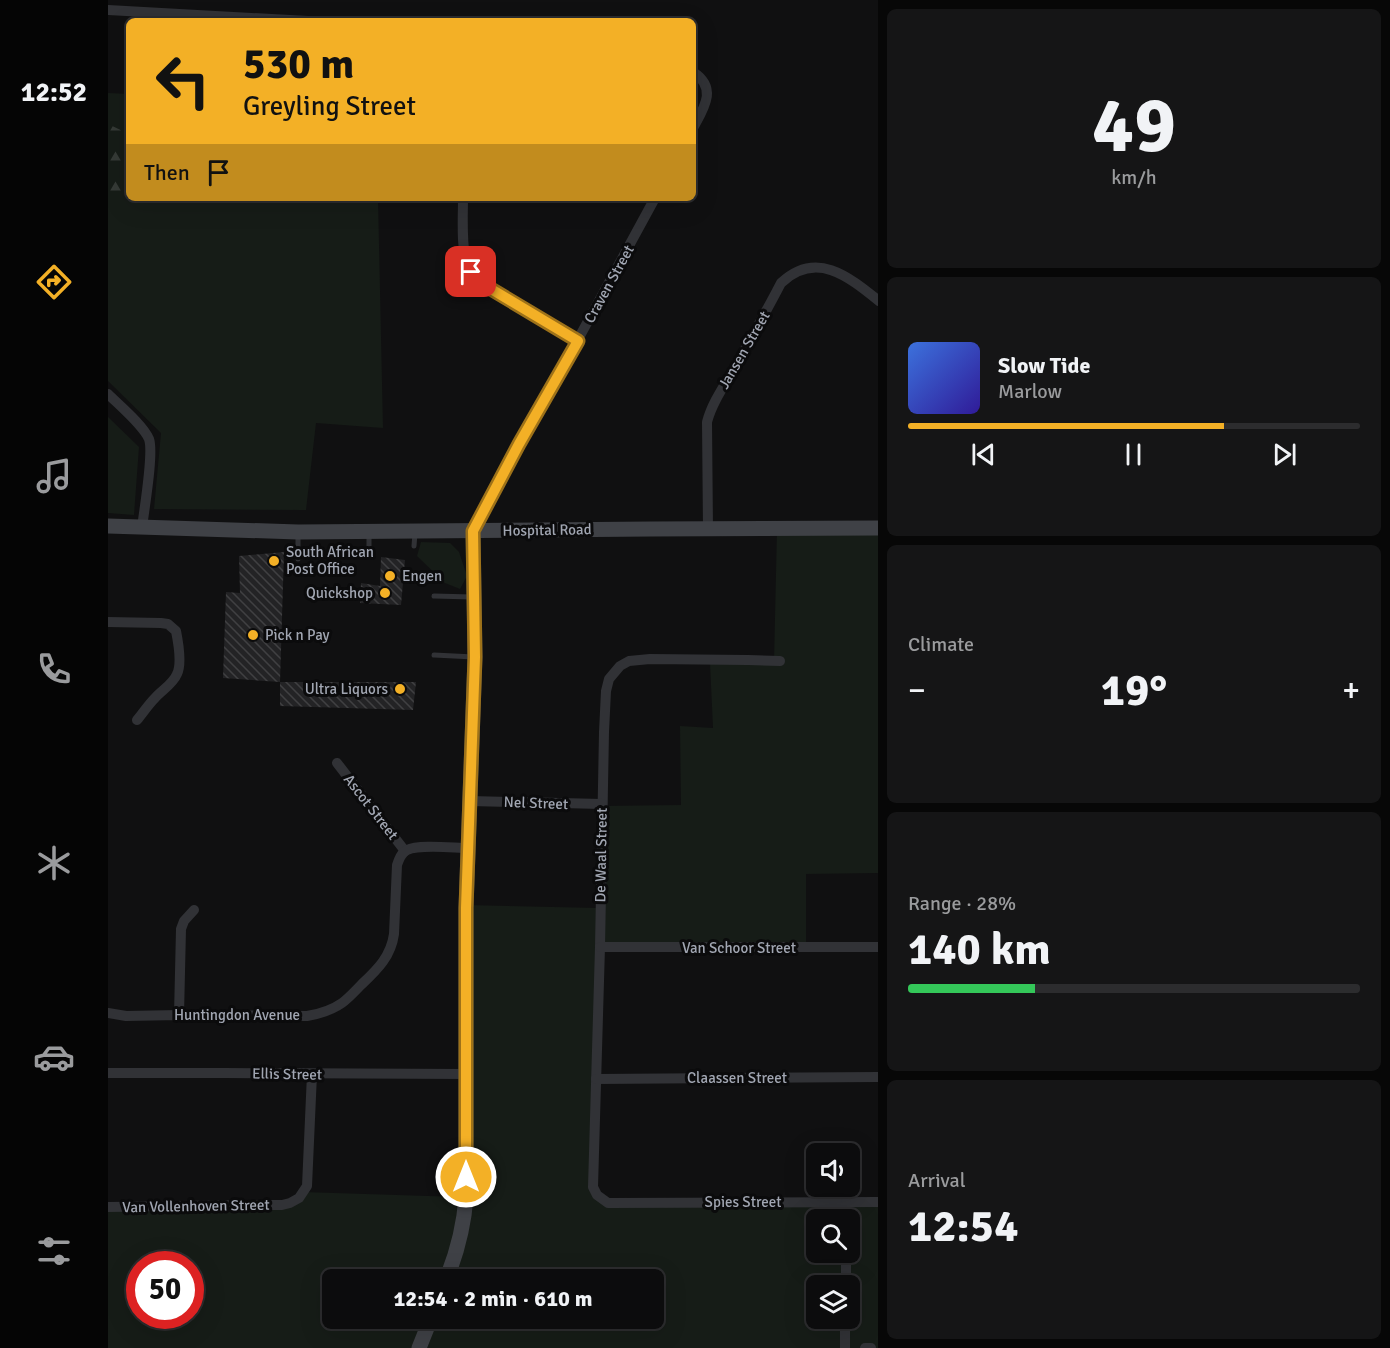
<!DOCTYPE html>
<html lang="en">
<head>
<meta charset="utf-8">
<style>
  body { margin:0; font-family:Signika,sans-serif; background:#151516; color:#f1f3f6; height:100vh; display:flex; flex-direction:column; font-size:22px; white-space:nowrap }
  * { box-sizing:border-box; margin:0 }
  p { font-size:20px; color:#9a9b9d }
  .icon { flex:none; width:33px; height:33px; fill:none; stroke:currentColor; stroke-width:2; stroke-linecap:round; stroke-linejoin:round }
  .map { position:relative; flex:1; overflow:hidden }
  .sheet { display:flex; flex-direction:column; gap:9px; padding:9px; background:#070707; width:512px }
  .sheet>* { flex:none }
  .guide { position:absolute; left:18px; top:18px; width:570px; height:183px; border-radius:9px; box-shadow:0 6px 24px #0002,0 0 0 2px #2c2c2e; background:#f3b026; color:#111; overflow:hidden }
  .tools { position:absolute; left:698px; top:1143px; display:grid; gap:12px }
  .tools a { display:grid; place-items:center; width:54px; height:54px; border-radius:9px; background:#0c0c0d; box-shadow:0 6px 24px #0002,0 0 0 2px #2c2c2e; font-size:30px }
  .speed { position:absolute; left:18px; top:1251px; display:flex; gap:12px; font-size:30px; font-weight:700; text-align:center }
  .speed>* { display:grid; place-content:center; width:78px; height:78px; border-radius:50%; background:#0c0c0d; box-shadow:0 6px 24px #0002,0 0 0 2px #2c2c2e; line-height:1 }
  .speed .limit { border:9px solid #d22; background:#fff; color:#111 }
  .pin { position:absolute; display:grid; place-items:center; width:51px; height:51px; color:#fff; margin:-26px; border-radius:12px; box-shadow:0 3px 9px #0006 }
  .me { position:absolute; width:66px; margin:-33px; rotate:0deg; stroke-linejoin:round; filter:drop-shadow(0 0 4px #0008) }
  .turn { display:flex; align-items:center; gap:21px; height:126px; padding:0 18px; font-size:27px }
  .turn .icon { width:78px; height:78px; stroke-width:2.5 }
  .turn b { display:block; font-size:42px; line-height:51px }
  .then { display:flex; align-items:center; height:57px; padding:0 18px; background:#0003; gap:12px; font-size:22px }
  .big { font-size:45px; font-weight:700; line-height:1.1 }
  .sheet .card { flex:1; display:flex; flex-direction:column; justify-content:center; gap:9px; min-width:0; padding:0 21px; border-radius:9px; background:#151516 }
  .sheet .dial { align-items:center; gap:0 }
  .dial b { font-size:78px; line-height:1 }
  .song { display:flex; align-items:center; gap:18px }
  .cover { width:72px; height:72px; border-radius:9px; background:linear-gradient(135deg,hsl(220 70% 55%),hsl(250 70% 35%)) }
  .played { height:6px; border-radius:3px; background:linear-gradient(90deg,#f3b026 70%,#2c2c2e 70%) }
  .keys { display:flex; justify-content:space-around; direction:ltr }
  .heat { display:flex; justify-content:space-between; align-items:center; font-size:33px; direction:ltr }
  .charge { height:9px; border-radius:4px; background:linear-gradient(90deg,#34c759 28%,#2c2c2e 0) }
  .trip { position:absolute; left:214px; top:1269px; width:342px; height:60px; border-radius:9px; background:#0c0c0d; box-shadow:0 6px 24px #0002,0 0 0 2px #2c2c2e; font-weight:700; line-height:60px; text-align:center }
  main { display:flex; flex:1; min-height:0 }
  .tabs { display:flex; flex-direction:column; width:108px; justify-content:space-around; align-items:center; background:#050505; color:#9a9b9d }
  .tabs .icon { width:42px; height:42px }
  .tabs .current { color:#f3b026 }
  .tabs b { font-size:27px; color:#f1f3f6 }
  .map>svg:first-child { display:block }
  .grass { fill:#161c17; fill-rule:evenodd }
  .forest { fill:url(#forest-firs) }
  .building { fill:url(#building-back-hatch) }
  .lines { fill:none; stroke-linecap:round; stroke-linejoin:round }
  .lane { stroke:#313236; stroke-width:5 }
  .street { stroke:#313236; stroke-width:10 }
  .secondary { stroke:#3f4146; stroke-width:15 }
  .route-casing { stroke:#9e7219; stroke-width:15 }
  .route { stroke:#f3b026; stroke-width:10 }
  .poi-dot { fill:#f3b026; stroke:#0b0b0c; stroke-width:2 }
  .labels { text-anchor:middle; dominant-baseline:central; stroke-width:6; stroke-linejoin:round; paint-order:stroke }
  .street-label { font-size:15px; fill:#a1a6b2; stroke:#0b0b0c }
  .poi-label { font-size:15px; fill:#a1a6b2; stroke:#0b0b0c; text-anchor:start }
</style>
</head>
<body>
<main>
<nav class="tabs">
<b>12:52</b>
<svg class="icon current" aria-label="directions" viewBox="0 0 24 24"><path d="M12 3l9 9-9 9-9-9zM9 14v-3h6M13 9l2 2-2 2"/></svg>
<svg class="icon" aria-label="music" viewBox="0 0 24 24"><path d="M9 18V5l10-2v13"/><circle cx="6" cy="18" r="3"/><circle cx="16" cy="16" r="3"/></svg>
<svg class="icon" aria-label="phone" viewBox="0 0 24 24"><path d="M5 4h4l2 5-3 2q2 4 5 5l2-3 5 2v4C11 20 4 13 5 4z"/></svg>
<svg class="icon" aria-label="climate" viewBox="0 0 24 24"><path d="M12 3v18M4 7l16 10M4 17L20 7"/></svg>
<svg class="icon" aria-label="car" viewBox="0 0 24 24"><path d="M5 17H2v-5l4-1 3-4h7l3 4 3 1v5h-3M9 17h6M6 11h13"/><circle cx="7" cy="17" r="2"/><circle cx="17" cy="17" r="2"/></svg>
<svg class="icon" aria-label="filters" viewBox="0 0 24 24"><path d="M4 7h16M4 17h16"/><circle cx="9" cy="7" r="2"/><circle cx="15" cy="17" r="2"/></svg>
</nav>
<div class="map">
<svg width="771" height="1348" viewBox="0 0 771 1348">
  <defs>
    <pattern id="forest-firs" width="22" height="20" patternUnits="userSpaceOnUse" patternTransform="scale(1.5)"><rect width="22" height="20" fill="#161c17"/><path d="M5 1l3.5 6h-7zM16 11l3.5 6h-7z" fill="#353a36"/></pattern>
    <pattern id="building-back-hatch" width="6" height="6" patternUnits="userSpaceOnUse" patternTransform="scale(1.5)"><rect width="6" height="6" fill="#232325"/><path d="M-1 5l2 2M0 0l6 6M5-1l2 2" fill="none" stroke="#404042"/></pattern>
  </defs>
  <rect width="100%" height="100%" fill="#101011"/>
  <g class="grass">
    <path d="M0 93 21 94V198H270L275 428 208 423 198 510 46 509 53 433 0 381Z"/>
    <path d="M0 417 31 447 26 515 0 513Z"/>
    <path d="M669 529H770V873L698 874V951L490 950 485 1187 501 1206 770 1205V1348H0V1210L178 1207 195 1192 352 1197 357 905 490 908 492 806 573 805 572 726 605 728 602 663 666 661ZM708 1220H741V1252H708ZM32 1264H82V1316H32ZM225 1280H546V1318H225ZM708 1286H741V1318H708Z"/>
    <path d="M313 542 342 543 351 552 359 576 352 589 337 583 309 556Z"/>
  </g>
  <path class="forest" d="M0 124 21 134V194H10L0 213Z"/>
  <g class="building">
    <path d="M176 552 172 682 115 678 118 592 132 593 131 556Z"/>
    <path d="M273 557 297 560 293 605 252 603 253 583 272 586Z"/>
    <path d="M172 682H308L305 710 172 706Z"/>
  </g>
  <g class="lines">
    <g class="lane">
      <path d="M261 534V546"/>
      <path d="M306 546 307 533"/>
      <path d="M190 559V534"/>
      <path d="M326 596 364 597"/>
      <path d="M326 655 366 657"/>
    </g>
    <g class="street">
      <path d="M0 10 200 21"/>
      <path d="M585 72C610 88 596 108 585 128"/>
      <path d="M355 198C355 217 353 248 359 265 362 272 367 278 373 283L470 341"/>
      <path d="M0 394C11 405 35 425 41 439 46 453 36 510 34 528"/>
      <path d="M600 529 599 422C604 403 616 386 626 369 642 340 658 312 673 283 708 250 740 276 771 301"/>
      <path d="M365 531 411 444 455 367 547 198"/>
      <path d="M0 622 53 623 60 624 68 631C70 641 74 664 69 674 65 684 54 690 47 698 40 705 35 713 29 720"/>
      <path d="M672 661 640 660 542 659 521 661 512 666 501 679 498 691 496 732 492 947 485 1187 489 1195 500 1203 771 1202"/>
      <path d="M229 763 297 851"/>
      <path d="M362 801 494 804"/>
      <path d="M492 947H771"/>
      <path d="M0 1013 18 1016 71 1015 199 1016C211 1014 224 1010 234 1003 241 998 248 990 254 984 270 969 283 956 286 934L289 865C291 859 293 853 299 850 311 844 346 848 361 848"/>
      <path d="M71 1015 73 929 76 921 86 910"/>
      <path d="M0 1073H117L358 1074"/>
      <path d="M488 1079 771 1077"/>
      <path d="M0 1207 143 1205H174L182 1203 191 1198 199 1186 204 1074"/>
      <path d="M738 1220V1202"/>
      <path d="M738 1286V1252"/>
      <path d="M737 1348V1318"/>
      <path d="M757 1348H763"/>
    </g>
    <g class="secondary">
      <path d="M0 526 190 532 543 529 771 528"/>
      <path d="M338 1280C349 1253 356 1226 358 1197V908L367 657 365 531"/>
      <path d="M311 1348 323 1318"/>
    </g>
  </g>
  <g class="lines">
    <defs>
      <path id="route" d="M358 1177V908L367 657 365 531 411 444 470 341 373 283 367 278 363 272"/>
    </defs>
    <use href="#route" class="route-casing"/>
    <use href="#route" class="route"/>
  </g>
  <g class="poi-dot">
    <circle cx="166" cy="561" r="6"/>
    <circle cx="282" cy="576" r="6"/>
    <circle cx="277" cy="593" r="6"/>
    <circle cx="145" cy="635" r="6"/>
    <circle cx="292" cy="689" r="6"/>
  </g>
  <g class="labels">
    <g class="street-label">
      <text transform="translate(501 284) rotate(-61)">Craven Street</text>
      <text transform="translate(636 350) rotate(-60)">Jansen Street</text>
      <text transform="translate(439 530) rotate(-1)">Hospital Road</text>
      <text transform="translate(428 803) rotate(2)">Nel Street</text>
      <text transform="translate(263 807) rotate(52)">Ascot Street</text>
      <text transform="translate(493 855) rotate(-89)">De Waal Street</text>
      <text x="631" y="948">Van Schoor Street</text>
      <text x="129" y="1015">Huntingdon Avenue</text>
      <text transform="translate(179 1074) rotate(1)">Ellis Street</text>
      <text x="629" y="1078">Claassen Street</text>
      <text x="635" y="1202">Spies Street</text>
      <text transform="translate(88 1206) rotate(-1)">Van Vollenhoven Street</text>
    </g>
    <g class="poi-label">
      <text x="178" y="552">South African<tspan x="178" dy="17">Post Office</tspan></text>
      <text x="294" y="576">Engen</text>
      <text x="265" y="593" text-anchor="end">Quickshop</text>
      <text x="157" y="635">Pick n Pay</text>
      <text x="280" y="689" text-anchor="end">Ultra Liquors</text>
    </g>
  </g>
</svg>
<div class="tools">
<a><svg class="icon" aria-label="sound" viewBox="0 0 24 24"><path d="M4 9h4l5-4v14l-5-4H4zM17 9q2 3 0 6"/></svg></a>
<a><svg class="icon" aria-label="search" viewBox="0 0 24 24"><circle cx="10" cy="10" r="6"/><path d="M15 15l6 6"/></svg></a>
<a><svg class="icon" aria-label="layers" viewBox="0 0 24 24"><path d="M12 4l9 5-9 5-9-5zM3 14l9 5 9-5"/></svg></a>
</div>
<div class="speed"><div class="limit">50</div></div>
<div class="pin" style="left:363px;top:272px;background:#d93025"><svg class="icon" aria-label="arrive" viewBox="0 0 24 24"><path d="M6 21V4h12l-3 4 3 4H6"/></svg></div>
<svg class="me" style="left:358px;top:1177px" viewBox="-20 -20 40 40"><circle r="17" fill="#f3b026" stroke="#fff" stroke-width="3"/><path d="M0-11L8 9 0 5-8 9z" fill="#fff"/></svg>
<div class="trip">12:54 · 2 min · 610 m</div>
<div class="guide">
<div class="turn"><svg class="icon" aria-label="left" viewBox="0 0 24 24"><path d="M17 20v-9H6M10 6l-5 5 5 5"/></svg><div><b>530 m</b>Greyling Street</div></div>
<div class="then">Then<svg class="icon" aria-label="arrive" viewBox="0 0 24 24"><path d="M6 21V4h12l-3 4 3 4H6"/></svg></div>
</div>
</div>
<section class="sheet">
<div class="card dial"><b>49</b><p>km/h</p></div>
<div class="card">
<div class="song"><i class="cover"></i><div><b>Slow Tide</b><p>Marlow</p></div></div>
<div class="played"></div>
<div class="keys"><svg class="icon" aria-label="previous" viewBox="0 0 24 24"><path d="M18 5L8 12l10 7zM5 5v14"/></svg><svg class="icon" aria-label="pause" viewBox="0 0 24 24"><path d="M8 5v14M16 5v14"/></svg><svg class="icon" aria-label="next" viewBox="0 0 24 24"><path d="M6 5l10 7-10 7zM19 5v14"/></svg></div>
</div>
<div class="card"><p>Climate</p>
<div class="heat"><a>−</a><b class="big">19°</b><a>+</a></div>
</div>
<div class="card"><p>Range · 28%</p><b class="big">140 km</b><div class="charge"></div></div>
<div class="card"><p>Arrival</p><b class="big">12:54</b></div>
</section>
</main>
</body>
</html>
